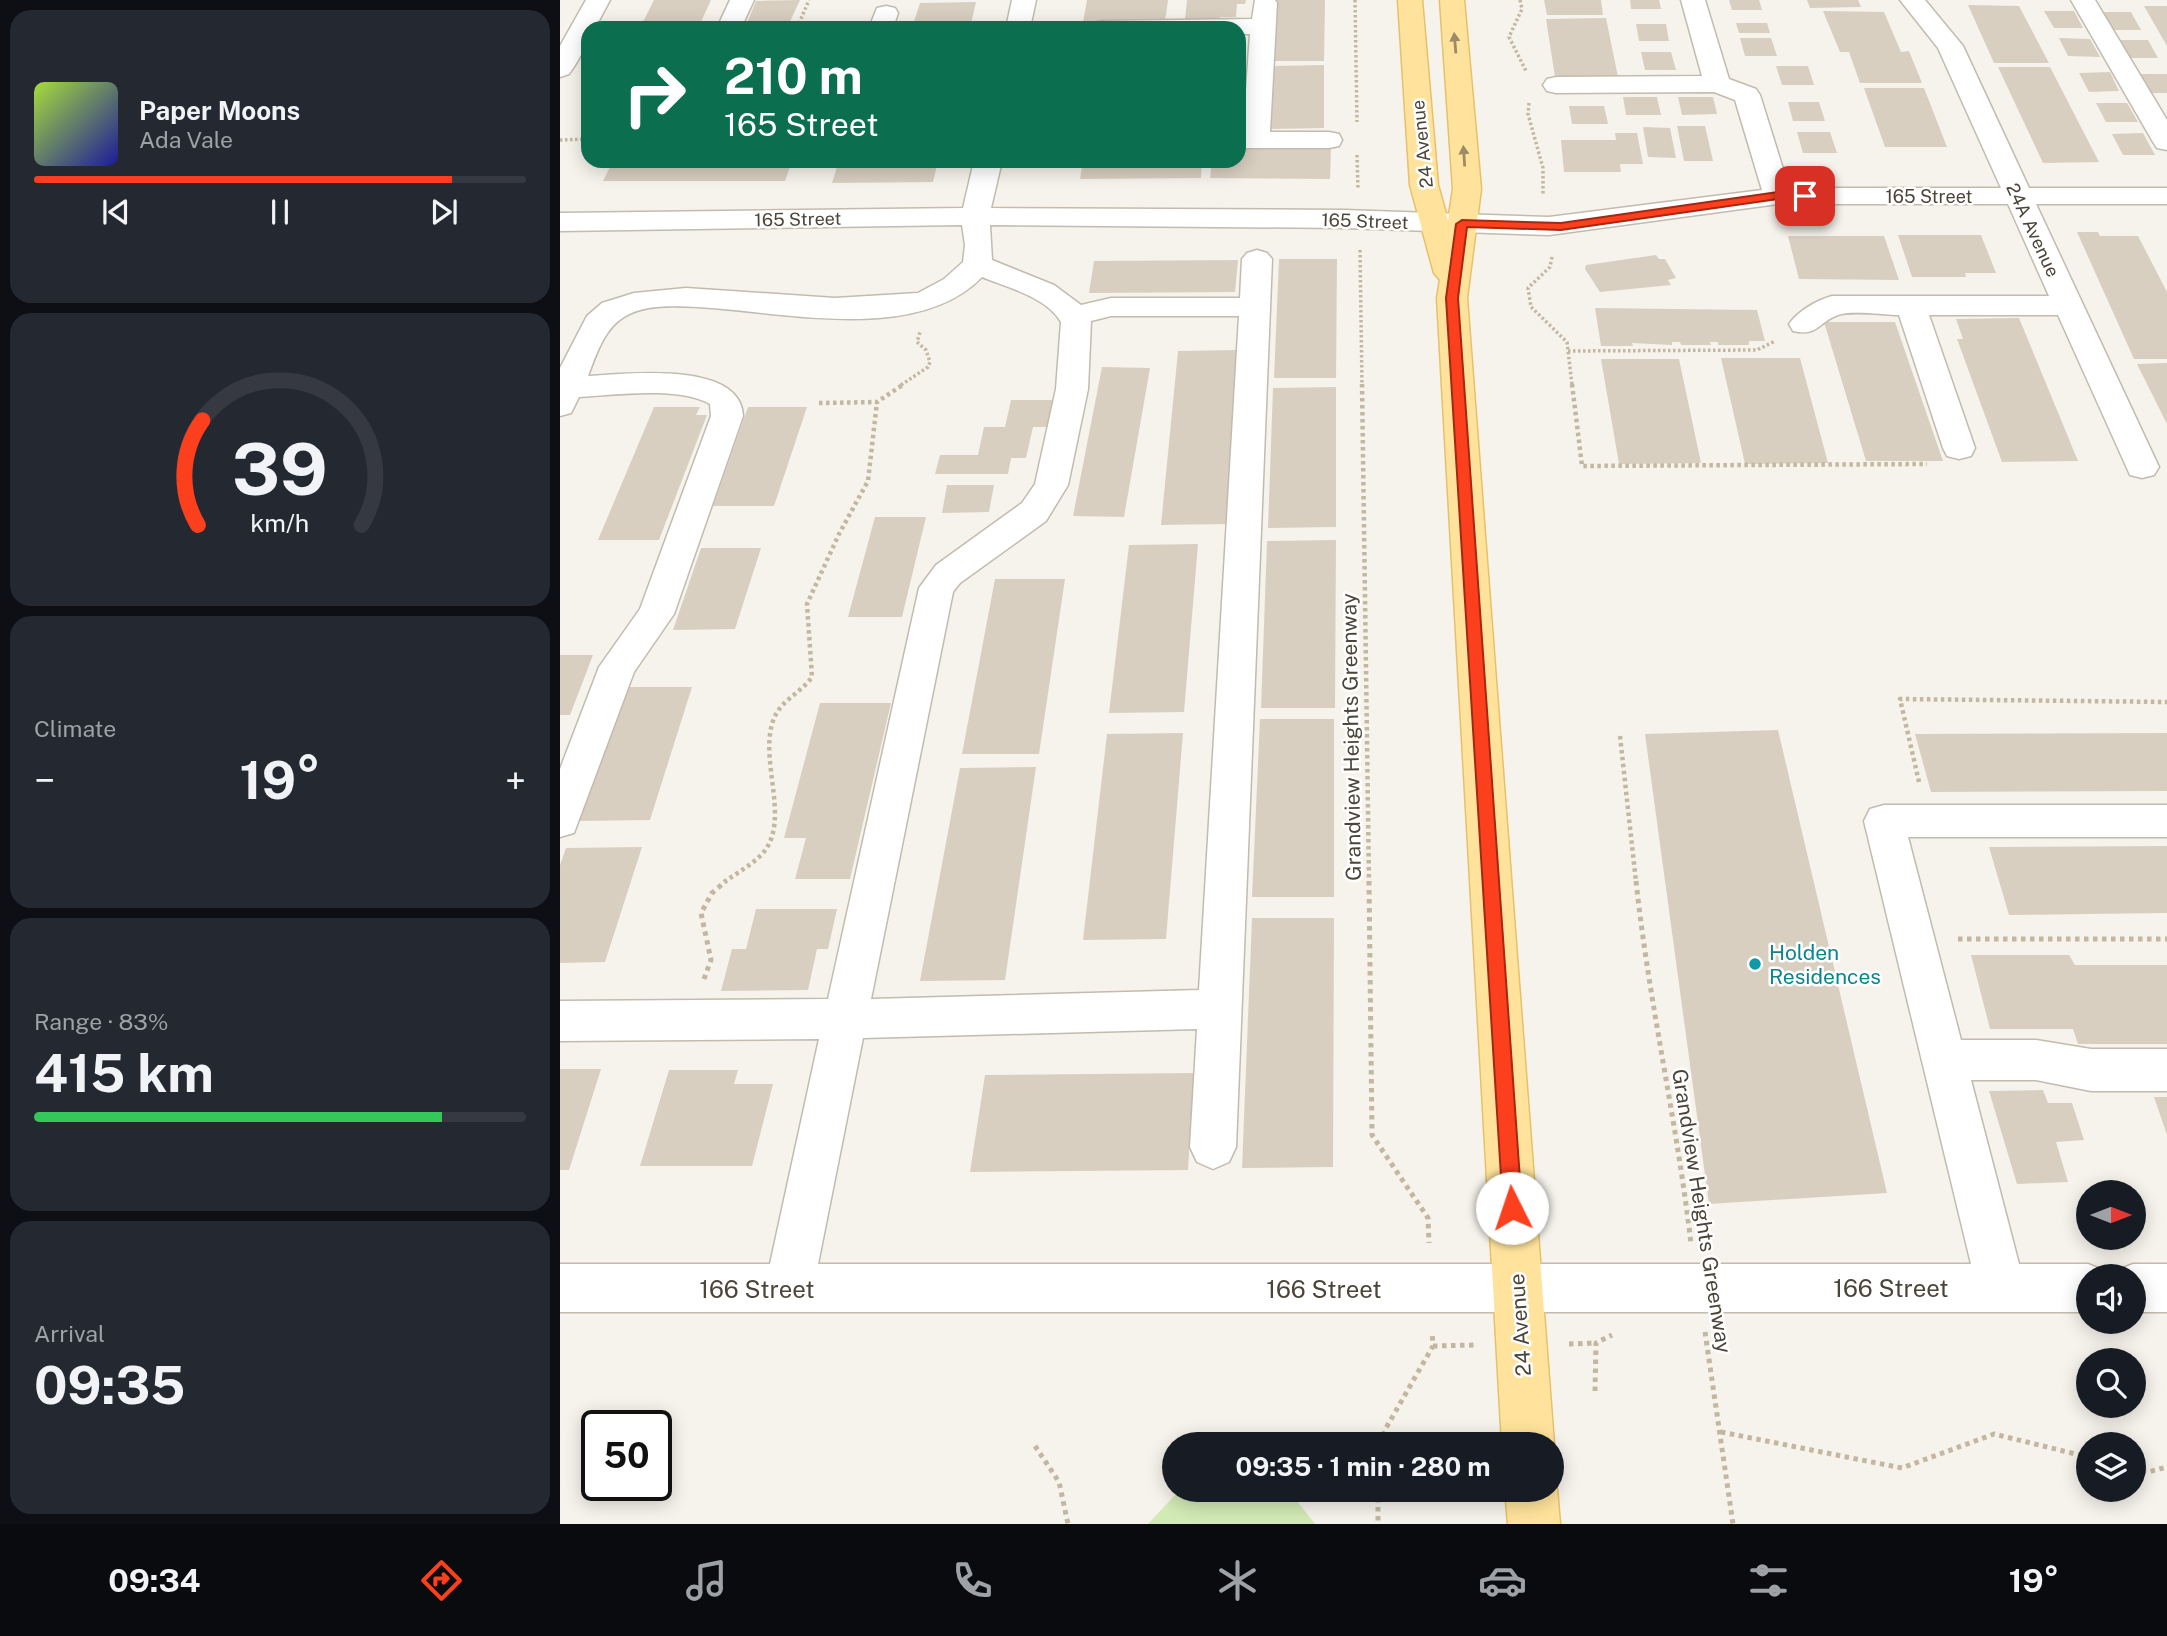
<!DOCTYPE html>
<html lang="en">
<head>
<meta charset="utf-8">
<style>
  body { margin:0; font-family:"Public Sans",sans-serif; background:#242831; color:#f1f3f6; height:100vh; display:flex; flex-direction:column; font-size:26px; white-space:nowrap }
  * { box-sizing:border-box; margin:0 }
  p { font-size:23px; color:#9ea1a6 }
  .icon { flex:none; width:38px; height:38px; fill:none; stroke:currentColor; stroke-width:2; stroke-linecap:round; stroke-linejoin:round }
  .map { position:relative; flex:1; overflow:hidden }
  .details { display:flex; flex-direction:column; gap:10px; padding:10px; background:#0d0f14; width:560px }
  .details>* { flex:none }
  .top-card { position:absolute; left:21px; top:21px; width:665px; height:147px; border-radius:21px; box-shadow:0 4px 18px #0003; background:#0b6e4f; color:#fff; overflow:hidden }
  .needle { width:46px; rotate:90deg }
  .tools { position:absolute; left:1516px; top:1180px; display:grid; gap:14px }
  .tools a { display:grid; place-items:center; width:70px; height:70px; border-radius:50%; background:#171b24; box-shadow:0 4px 18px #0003; font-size:35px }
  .speed { position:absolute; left:21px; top:1410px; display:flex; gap:14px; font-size:35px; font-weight:700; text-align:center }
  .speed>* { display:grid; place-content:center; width:91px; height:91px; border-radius:50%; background:#171b24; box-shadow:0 4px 18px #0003; line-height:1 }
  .speed .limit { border:4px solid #111; border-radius:10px; background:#fff; color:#111 }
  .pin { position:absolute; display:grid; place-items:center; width:60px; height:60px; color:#fff; margin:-30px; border-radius:14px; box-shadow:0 4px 10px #0006 }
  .me { position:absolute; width:77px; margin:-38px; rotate:356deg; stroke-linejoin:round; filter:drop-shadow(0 0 5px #0008) }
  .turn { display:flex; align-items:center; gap:24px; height:147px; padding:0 28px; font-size:32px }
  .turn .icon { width:91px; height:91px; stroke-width:2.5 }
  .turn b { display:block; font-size:49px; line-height:60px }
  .big { font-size:52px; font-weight:700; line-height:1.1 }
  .details .widget { flex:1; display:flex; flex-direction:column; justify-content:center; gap:10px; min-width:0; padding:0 24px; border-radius:21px; background:#242831 }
  .details .dial { align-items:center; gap:0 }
  .dial svg { height:182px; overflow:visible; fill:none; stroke:#363941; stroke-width:7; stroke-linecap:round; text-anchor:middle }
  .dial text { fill:#f1f3f6; stroke:none }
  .song { display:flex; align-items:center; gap:21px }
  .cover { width:84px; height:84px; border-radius:10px; background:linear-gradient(135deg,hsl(80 70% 55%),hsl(240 70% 35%)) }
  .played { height:7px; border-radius:4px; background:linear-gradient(90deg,#fc3f1d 85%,#363941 85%) }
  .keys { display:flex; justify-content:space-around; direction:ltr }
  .heat { display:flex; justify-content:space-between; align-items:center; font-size:38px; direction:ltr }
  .charge { height:10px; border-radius:5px; background:linear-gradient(90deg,#34c759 83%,#363941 0) }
  .trip { position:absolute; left:602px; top:1432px; width:402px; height:70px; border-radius:35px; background:#171b24; box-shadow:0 4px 18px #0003; font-weight:700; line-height:70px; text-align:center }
  .menu { display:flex; height:112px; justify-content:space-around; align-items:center; background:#090b0e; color:#9ea1a6 }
  .menu .icon { width:49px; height:49px }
  .menu .on { color:#fc3f1d }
  .menu b { font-size:32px; color:#f1f3f6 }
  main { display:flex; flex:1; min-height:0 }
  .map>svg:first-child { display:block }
  .green { fill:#d2eab5 }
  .building { fill:#d8cfc1 }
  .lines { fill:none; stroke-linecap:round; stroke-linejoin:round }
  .minor-casing { stroke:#c2bbae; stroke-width:3 }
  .major-casing { stroke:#e6c16a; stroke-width:3 }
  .path-far2 { stroke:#c4b79f; stroke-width:3.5; stroke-dasharray:2.5 2.5; stroke-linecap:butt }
  .path-far1 { stroke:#c4b79f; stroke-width:4.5; stroke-dasharray:3.5 3.5; stroke-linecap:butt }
  .path { stroke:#c4b79f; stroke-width:5; stroke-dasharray:4.5 4.5; stroke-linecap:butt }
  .minor { fill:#fff; fill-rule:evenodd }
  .major { fill:#ffe39c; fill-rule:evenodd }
  .oneway { fill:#9c8c66 }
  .route { fill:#fc3f1d; stroke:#a42913; stroke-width:2 }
  .culture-dot { fill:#0f9aa8; stroke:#fff; stroke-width:2.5 }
  .labels { text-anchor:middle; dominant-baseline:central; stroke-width:5; stroke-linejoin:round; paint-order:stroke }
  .far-street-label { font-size:18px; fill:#4b4439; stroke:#fff }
  .street-label { font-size:21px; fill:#4b4439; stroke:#fff }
  .culture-label { font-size:21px; fill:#0d838f; stroke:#fff; text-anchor:start }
  .near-street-label { font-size:24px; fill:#4b4439; stroke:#fff }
</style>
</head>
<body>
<main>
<section class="details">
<div class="widget">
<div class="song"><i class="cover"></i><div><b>Paper Moons</b><p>Ada Vale</p></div></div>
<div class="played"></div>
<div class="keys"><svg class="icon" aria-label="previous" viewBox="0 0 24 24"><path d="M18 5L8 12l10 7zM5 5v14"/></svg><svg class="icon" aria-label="pause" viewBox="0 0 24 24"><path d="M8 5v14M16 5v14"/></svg><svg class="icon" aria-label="next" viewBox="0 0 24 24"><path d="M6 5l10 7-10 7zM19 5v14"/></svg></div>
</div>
<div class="widget dial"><svg viewBox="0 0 100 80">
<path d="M14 69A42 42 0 1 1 86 69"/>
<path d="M14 69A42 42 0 0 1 16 23" stroke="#fc3f1d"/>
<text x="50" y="56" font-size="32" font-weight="700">39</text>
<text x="50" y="72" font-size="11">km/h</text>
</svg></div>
<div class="widget"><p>Climate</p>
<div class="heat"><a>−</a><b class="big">19°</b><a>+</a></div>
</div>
<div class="widget"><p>Range · 83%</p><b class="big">415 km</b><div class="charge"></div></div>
<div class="widget"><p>Arrival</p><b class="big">09:35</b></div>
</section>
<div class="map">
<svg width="1607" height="1524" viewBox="0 0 1607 1524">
  <rect width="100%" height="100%" fill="#f6f3ec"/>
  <path class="green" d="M626 1489H721L733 1496 755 1524H588L615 1495Z"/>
  <g class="building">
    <path d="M94 0H151L138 28H80Z"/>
    <path d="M240 0 227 28H185L196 1Z"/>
    <path d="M527 0H608L605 21 523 22Z"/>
    <path d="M627 0H686L685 4H677L676 17H660V20H625Z"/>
    <path d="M714 0H765L764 61H711Z"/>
    <path d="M984 0H1041L1043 15H987Z"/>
    <path d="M1070 0H1099L1101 9H1071Z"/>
    <path d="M1169 0H1199L1202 10H1172Z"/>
    <path d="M1247 0H1298L1301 7 1250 8Z"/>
    <path d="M416 2 410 28H352L360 3Z"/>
    <path d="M1408 5 1459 6 1489 63H1434Z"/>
    <path d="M1584 6H1607V46Z"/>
    <path d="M1263 11 1324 12 1341 52 1349 51 1362 83H1300L1289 52H1280Z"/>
    <path d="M1484 11H1514L1523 28H1494Z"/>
    <path d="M1541 12H1571L1581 30H1551Z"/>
    <path d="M1046 18 1058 77H995L986 19Z"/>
    <path d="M1176 23H1207L1210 33H1179Z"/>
    <path d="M1076 24H1106L1109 41H1079Z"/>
    <path d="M1180 38H1211L1217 56H1185Z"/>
    <path d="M1499 38 1530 39 1540 57 1508 56Z"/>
    <path d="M1557 40H1588L1598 58H1567Z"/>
    <path d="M1081 52H1111L1116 70H1085Z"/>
    <path d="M764 65V128L709 129 712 66Z"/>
    <path d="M1216 66H1248L1254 85H1222Z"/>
    <path d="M1438 67H1490L1539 162 1483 163Z"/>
    <path d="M1550 72 1559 91 1529 92 1519 73Z"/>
    <path d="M1577 74H1607V93H1587Z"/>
    <path d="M1304 88H1364L1387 147H1325Z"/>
    <path d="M1063 97H1097L1101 115H1066Z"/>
    <path d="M1118 97H1153L1157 114 1122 115Z"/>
    <path d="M1228 102H1259L1265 121H1233Z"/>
    <path d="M1536 103H1567L1578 122H1546Z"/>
    <path d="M1009 106H1044L1048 124H1012Z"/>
    <path d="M1117 126H1145L1153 161H1124Z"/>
    <path d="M1083 127 1110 128 1116 158 1088 157Z"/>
    <path d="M1237 132H1270L1277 153H1243Z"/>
    <path d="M1055 133H1077L1083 164H1060L1061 172H1004L1001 140H1056Z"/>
    <path d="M1583 133 1595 155H1563L1552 134Z"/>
    <path d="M679 147 771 148 770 179 650 178 652 161H679Z"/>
    <path d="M53 161H232L225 181H43Z"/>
    <path d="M279 161H378L373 182 272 183Z"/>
    <path d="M523 161H642L641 178 520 179Z"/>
    <path d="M1517 232H1538L1540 236H1578L1607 292V359H1574Z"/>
    <path d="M1338 235H1421L1436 273H1405L1406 277H1352Z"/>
    <path d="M1228 236H1324L1339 280 1239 279Z"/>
    <path d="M1096 255 1099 259H1105L1116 278 1108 280 1111 285 1040 292 1025 269 1026 265Z"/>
    <path d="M719 259H777L776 378H714Z"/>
    <path d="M678 260 675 292 529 293 534 261Z"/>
    <path d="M1035 308 1197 310 1205 341H1189V345H1158V342H1150L1151 345H1121L1120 342H1112V345L1072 343 1073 346H1041Z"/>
    <path d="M1459 318 1518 461 1442 462 1397 339H1403L1396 319Z"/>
    <path d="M1264 322H1335L1383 461H1306Z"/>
    <path d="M676 350 666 524 601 525 618 351Z"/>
    <path d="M1161 358H1240L1268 463 1185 464Z"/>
    <path d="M1041 359H1119L1141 463 1059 464Z"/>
    <path d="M1607 363V424L1577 364Z"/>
    <path d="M542 367 590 368 564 517 513 516Z"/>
    <path d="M776 387V527L708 528 713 388Z"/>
    <path d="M451 400H496L492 427H473L466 458H451L448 474H375L380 455H418L424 427H445Z"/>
    <path d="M94 407H140L136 415H147L99 540H38Z"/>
    <path d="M188 407H247L214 506H153Z"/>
    <path d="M387 485H434L429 512 382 513Z"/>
    <path d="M315 517H366L342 617H288Z"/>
    <path d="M776 540 775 708H701L707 541Z"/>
    <path d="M638 544 624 712 549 713 569 545Z"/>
    <path d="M141 548H201L175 629 113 630Z"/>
    <path d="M435 579H505L479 754H402Z"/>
    <path d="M0 655H33L10 715H0Z"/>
    <path d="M65 687H132L90 820 17 821Z"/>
    <path d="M260 703H331L290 879H235L246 838H224Z"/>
    <path d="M700 719H774V897H692Z"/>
    <path d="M1218 730 1327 1193 1149 1204 1085 734Z"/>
    <path d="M623 733 606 939 523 940 547 734Z"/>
    <path d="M1607 733V791L1371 792 1355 734Z"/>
    <path d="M476 767 445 980 360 981 400 768Z"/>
    <path d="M1607 846V913L1449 915 1429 847Z"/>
    <path d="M82 847 45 962 0 963V865L6 848Z"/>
    <path d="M196 909H277L268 949H257L248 990 161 991 172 949H186Z"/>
    <path d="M692 918H774L773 1167 682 1168Z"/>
    <path d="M1411 955H1509L1515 965H1607V1044H1518L1513 1029H1430Z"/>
    <path d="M0 1069H41L9 1170H0Z"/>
    <path d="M109 1070H178L174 1084H213L192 1166H80Z"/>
    <path d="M634 1073 628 1170 410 1172 425 1075Z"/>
    <path d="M1483 1090 1488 1103H1512L1524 1140 1496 1142 1508 1182 1457 1184 1429 1091Z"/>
    <path d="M1594 1097H1607V1135Z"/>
  </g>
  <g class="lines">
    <defs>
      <g id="minor">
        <path d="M26 0H50L35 28H28C28 45 19 60 9 74L0 77V46Z"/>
        <path d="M170 0H194L181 28H157Z"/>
        <path d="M452 0H476L470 28H446Z"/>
        <path d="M695 0H715L717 3 710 132H769L779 134 782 140 779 146 769 148H679V132H683L690 34H679V28H530L533 23 542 21 692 19Z"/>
        <path d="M1121 0H1145L1169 79 1196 89 1200 95 1229 188H1441L1378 48 1340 0H1365L1403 46 1469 188H1607V204H1476L1599 467 1594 475 1582 478 1570 475 1498 315H1369L1415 448 1411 456 1399 459 1387 456 1383 448 1339 315C1324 315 1291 310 1278 315 1258 322 1258 337 1233 331L1229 324C1238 311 1257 300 1272 296H1489L1448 204H1218L989 235 784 228 430 225 432 260 494 285 521 305 551 298H680L682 259 687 253 697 250 707 253 712 259 676 1147 669 1162 653 1169 637 1162 630 1147 637 1029 303 1038 258 1264H1411L1304 821 1310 809 1324 805H1607V837H1348L1401 1040H1476L1531 1049H1607V1091H1531L1476 1080H1411L1459 1264H1528L1545 1271 1547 1276H1528V1312H0V1264H210L259 1039 0 1041V1001L268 999 359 588 376 565 462 503 475 484 496 389 501 322C487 297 446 287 422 277 356 345 222 311 137 307 114 306 84 304 64 317 44 329 36 355 28 376 66 374 181 360 183 416L114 614 74 672 14 833 0 837V769L39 667 80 609 151 416 150 404C119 386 55 395 19 397L11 413 0 416V368L27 316 42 303 74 293 126 288 275 298 358 293 384 279 403 262 405 245 402 225 0 231V213L403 208 414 161H442L431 208 784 210 989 217 1202 190 1175 100 1154 92 996 93 987 91 983 85 987 79 996 77 1142 76ZM551 316H679L639 990 311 999 393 592 400 583 486 521 508 485 528 389 531 321Z"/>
        <path d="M1511 0H1535L1607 120V150L1597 148 1593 142Z"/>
        <path d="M326 6 335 8 338 13 333 28H309L317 8Z"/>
        <path d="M1573 1264H1607V1312H1573V1276H1554L1556 1271Z"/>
      </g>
      <g id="major">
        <path d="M838 0H862L878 185 888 221 893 189 880 0H904L921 189 907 298 994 1444 992 1447V1444H942L877 298 880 280 874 273 850 185Z"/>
        <path d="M992 1478 997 1489 1000 1524H948L945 1489H992Z"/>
      </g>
    </defs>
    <use href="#minor" class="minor-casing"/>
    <use href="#major" class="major-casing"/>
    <g class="path-far2">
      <path d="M795 0 797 122"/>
      <path d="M960 0 962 9 949 37 966 71"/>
      <path d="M237 28 249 0"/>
      <path d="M969 103 968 114 983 168V194"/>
      <path d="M0 140 28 139"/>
      <path d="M797 155 798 189"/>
      <path d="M800 250 802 385"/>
      <path d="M992 257 990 267 968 288 971 307 1007 342 1012 385"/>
      <path d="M1008 351 1197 350 1215 341"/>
      <path d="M341 385 368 367 370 362 366 350 357 342 360 332"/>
    </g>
    <g class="path-far1">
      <path d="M802 384 809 882"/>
      <path d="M1012 384 1022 466 1367 464"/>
      <path d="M259 403 317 402 344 384"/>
      <path d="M1060 736 1076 882"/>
      <path d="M1359 782 1340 699 1607 702"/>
      <path d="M164 882C177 873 192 865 203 853 231 820 199 761 213 721 220 700 240 694 252 677L247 604 279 534 308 481 317 402"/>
    </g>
    <g class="path">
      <path d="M809 881 812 1135 868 1218 869 1243"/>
      <path d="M1076 881C1089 1003 1117 1122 1131 1244"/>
      <path d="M1398 939H1607"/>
      <path d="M144 979 151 960 141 913 152 893 166 881"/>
      <path d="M1145 1332 1173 1524"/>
      <path d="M1009 1344 1036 1343"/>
      <path d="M873 1346 916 1345"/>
      <path d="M1035 1391 1036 1343 1052 1335"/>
      <path d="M1161 1432 1342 1468 1434 1434 1528 1457"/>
      <path d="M820 1444 826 1428 873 1346 872 1332"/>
      <path d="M475 1446 499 1482 508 1524"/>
      <path d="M1573 1469 1588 1472 1607 1467"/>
      <path d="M818 1489V1524"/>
    </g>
    <use href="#minor" class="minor"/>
    <use href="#major" class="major"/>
  </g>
  <defs><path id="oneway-solid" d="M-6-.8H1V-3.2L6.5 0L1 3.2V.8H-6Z" transform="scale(1.75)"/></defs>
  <g class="oneway">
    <use href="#oneway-solid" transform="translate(895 43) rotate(-95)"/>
    <use href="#oneway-solid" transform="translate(904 156) rotate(-94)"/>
  </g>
  <path class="route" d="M1218 192H1245L1251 196 1245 199H1218L1001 230 907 227 898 298 962 1208 959 1215 952 1217 945 1215 943 1208 886 298 896 224 902 220 1001 223Z"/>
  <circle class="culture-dot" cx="1195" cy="964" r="7"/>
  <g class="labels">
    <g class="far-street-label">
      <text transform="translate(862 144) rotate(-96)">24 Avenue</text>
      <text x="1369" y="196">165 Street</text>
      <text transform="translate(238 219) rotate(-1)">165 Street</text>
      <text transform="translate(805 221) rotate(2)">165 Street</text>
      <text transform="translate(1473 230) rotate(65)">24A Avenue</text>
    </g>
    <g class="street-label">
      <text transform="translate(791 737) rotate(-91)">Grandview Heights Greenway</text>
      <text transform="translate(1142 1211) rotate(81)">Grandview Heights Greenway</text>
      <text transform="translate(960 1325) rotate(-94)">24 Avenue</text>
    </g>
    <g class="culture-label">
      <text x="1209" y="952">Holden<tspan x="1209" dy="24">Residences</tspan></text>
    </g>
    <g class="near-street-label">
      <text x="1331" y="1288">166 Street</text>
      <text x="197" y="1289">166 Street</text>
      <text x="764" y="1289">166 Street</text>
    </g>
  </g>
</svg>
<div class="tools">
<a><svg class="needle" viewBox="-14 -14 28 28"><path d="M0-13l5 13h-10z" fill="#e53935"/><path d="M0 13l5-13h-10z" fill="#9ea1a6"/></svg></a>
<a><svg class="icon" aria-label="sound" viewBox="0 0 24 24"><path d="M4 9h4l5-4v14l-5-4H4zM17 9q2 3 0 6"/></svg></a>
<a><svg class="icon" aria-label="search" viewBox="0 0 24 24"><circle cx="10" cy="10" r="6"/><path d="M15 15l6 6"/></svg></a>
<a><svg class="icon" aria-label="layers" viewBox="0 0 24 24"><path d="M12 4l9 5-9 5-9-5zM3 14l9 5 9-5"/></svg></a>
</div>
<div class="speed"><div class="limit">50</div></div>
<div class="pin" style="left:1245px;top:196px;background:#d93025"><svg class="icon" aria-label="arrive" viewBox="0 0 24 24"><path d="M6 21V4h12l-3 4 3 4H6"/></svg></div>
<svg class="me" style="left:952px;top:1208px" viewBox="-20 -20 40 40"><circle r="19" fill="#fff"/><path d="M0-13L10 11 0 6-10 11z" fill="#fc3f1d"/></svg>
<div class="trip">09:35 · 1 min · 280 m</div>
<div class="top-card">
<div class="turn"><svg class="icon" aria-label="right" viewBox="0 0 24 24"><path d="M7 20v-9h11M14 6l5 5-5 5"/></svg><div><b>210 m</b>165 Street</div></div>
</div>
</div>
</main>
<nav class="menu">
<b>09:34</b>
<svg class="icon on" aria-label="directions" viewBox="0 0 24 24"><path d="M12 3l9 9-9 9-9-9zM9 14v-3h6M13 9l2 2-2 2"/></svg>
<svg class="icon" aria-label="music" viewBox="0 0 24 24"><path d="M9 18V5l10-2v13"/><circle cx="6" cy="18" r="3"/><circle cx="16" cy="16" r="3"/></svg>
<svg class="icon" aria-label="phone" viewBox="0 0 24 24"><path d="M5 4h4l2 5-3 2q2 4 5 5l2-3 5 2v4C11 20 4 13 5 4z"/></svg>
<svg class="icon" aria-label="climate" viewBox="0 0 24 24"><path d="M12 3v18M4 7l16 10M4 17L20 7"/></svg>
<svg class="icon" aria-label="car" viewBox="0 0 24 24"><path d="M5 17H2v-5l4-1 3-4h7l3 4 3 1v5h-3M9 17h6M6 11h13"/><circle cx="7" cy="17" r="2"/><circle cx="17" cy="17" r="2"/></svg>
<svg class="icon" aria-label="filters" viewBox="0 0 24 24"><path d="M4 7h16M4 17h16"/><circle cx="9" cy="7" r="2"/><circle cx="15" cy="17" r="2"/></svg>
<b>19°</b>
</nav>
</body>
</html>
